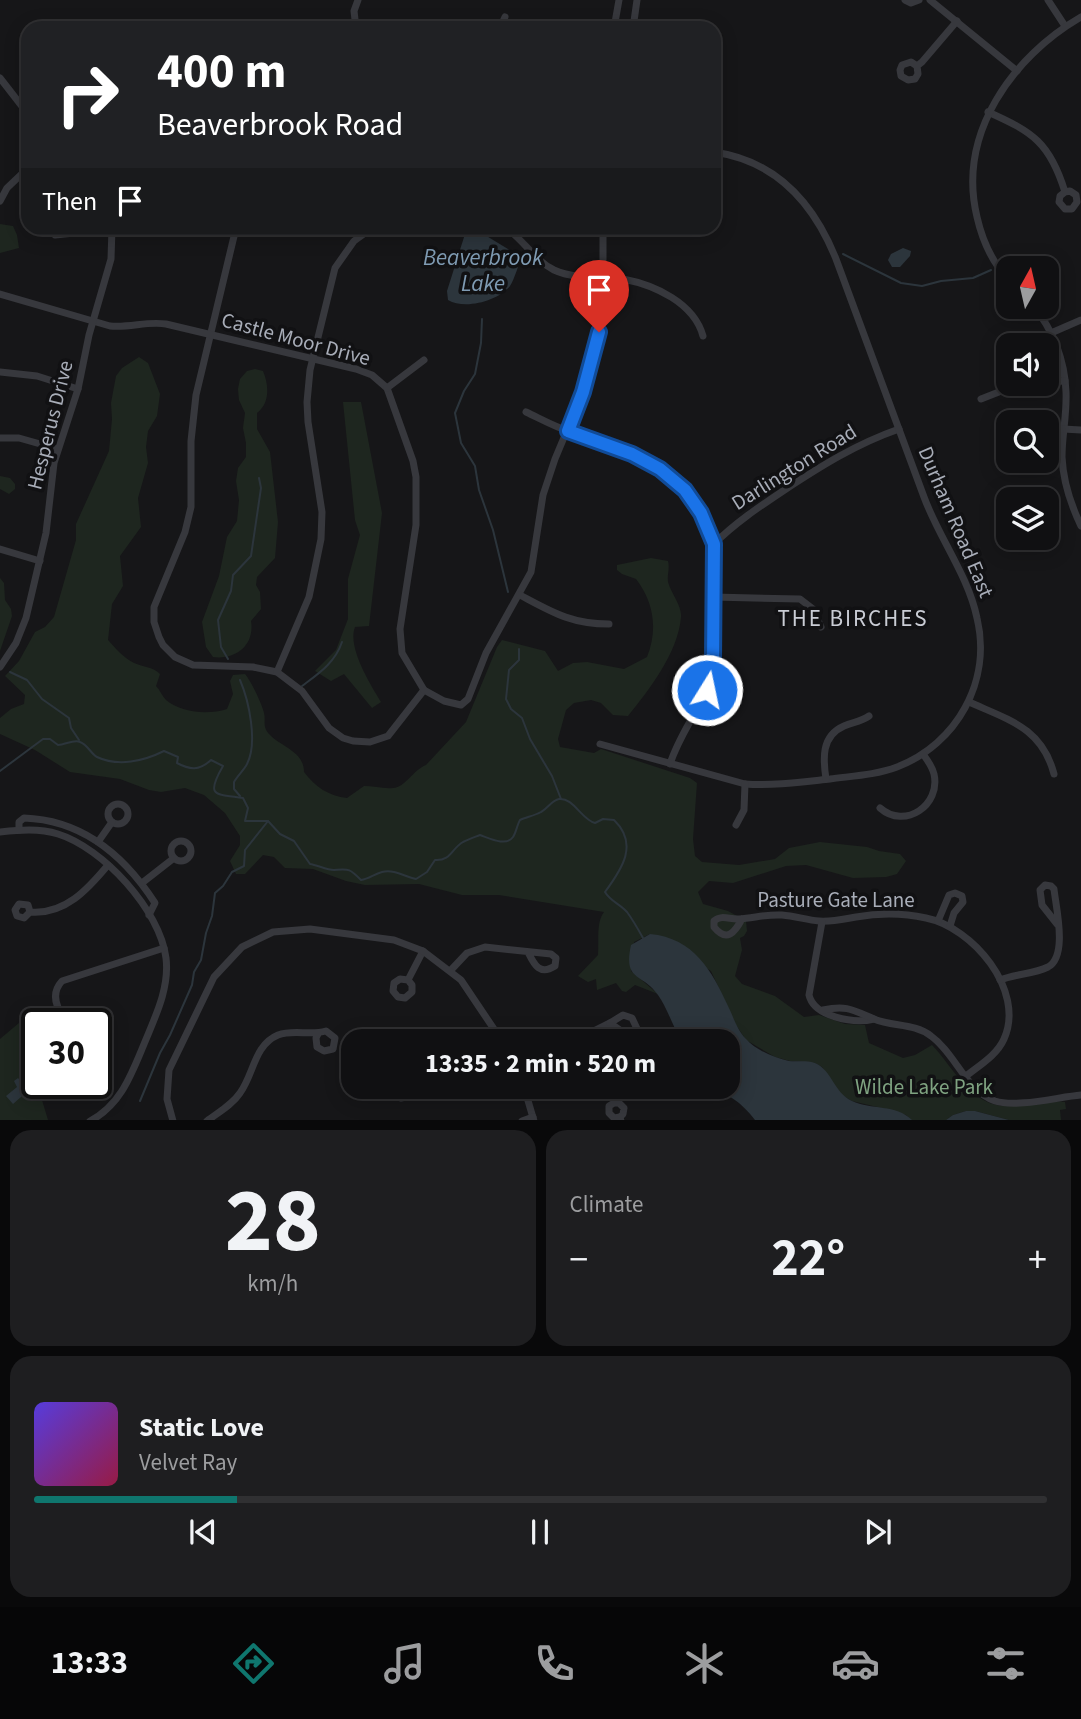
<!DOCTYPE html>
<html lang="en">
<head>
<meta charset="utf-8">
<style>
  body { margin:0; font-family:"Source Sans 3",sans-serif; background:#1e1e20; color:#f1f3f6; height:100vh; display:flex; flex-direction:column; font-size:26px; white-space:nowrap }
  * { box-sizing:border-box; margin:0 }
  p { font-size:23px; color:#9c9d9f }
  .icon { flex:none; width:38px; height:38px; fill:none; stroke:currentColor; stroke-width:2; stroke-linecap:round; stroke-linejoin:round }
  .map { position:relative; height:1120px; overflow:hidden }
  .sheet { display:flex; flex-direction:column; gap:10px; padding:10px; background:#09090a; flex:1 }
  .sheet>* { flex:none }
  .top-card { position:absolute; left:21px; top:21px; width:700px; height:214px; border-radius:21px; box-shadow:0 4px 18px #0003,0 0 0 2px #303032; background:#202124; color:#fff; overflow:hidden }
  .needle { width:46px; rotate:8deg }
  .controls { position:absolute; left:996px; top:256px; display:grid; gap:14px }
  .controls a { display:grid; place-items:center; width:63px; height:63px; border-radius:14px; background:#101012; box-shadow:0 4px 18px #0003,0 0 0 2px #303032; font-size:35px }
  .speed { position:absolute; left:21px; top:1008px; display:flex; gap:14px; font-size:35px; font-weight:700; text-align:center }
  .speed>* { display:grid; place-content:center; width:91px; height:91px; border-radius:50%; background:#101012; box-shadow:0 4px 18px #0003,0 0 0 2px #303032; line-height:1 }
  .speed .limit { border:4px solid #111; border-radius:10px; background:#fff; color:#111 }
  .pin { position:absolute; display:grid; place-items:center; width:60px; height:60px; color:#fff; margin:-72px -30px; border-radius:50% 50% 50% 0; rotate:-45deg; box-shadow:0 0 7px #0007 }
  .pin .icon { rotate:45deg }
  .me { position:absolute; width:77px; margin:-38px; rotate:10deg; stroke-linejoin:round; filter:drop-shadow(0 0 5px #0008) }
  .turn { display:flex; align-items:center; gap:24px; height:147px; padding:0 21px; font-size:32px }
  .turn .icon { width:91px; height:91px; stroke-width:2.5 }
  .turn b { display:block; font-size:49px; line-height:60px }
  .then { display:flex; align-items:center; height:66px; padding:0 21px; background:#0003; gap:14px; font-size:26px }
  .big { font-size:52px; font-weight:700; line-height:1.1 }
  .sheet .tile { flex:1; display:flex; flex-direction:column; justify-content:center; gap:10px; min-width:0; padding:0 24px; border-radius:21px; background:#1e1e20 }
  .sheet .dial { align-items:center; gap:0 }
  .dial b { font-size:91px; line-height:1 }
  .song { display:flex; align-items:center; gap:21px }
  .cover { width:84px; height:84px; border-radius:10px; background:linear-gradient(135deg,hsl(250 70% 55%),hsl(340 70% 35%)) }
  .played { height:7px; border-radius:4px; background:linear-gradient(90deg,#0f766e 20%,#303032 20%) }
  .keys { display:flex; justify-content:space-around; direction:ltr }
  .heat { display:flex; justify-content:space-between; align-items:center; font-size:38px; direction:ltr }
  .sheet .tiles { flex:1; display:grid; gap:10px; grid-template-columns:1fr 1fr }
  .tile:last-child { grid-column:span 2 }
  .trip { position:absolute; left:341px; top:1029px; width:399px; height:70px; border-radius:21px; background:#101012; box-shadow:0 4px 18px #0003,0 0 0 2px #303032; font-weight:700; line-height:70px; text-align:center }
  .menu { display:flex; height:112px; justify-content:space-around; align-items:center; background:#060607; color:#9c9d9f }
  .menu .icon { width:49px; height:49px }
  .menu .active { color:#0f766e }
  .menu b { font-size:32px; color:#f1f3f6 }
  .map>svg:first-child { display:block }
  .green { fill:#1e261f }
  .water { fill:#2c353c }
  .lines { fill:none; stroke-linecap:round; stroke-linejoin:round }
  .stream { stroke:#2c353c; stroke-width:2 }
  .minor { stroke:#37383d; stroke-width:7 }
  .route-casing { stroke:#114b97; stroke-width:18 }
  .route { stroke:#1a73e8; stroke-width:12 }
  .labels { text-anchor:middle; dominant-baseline:central; stroke-width:7; stroke-linejoin:round; paint-order:stroke }
  .street-label { font-size:21px; fill:#a8adb8; stroke:#111113 }
  .park-label { font-size:21px; fill:#7fa381; stroke:#111113 }
  .water-label { font-size:23px; font-style:italic; fill:#7f9bb3; stroke:#111113 }
  .neighbourhood-label { font-size:23px; letter-spacing:2px; fill:#c9ccd4; stroke:#111113 }
</style>
</head>
<body>
<div class="map">
<svg width="1081" height="1121" viewBox="0 0 1081 1121">
  <rect width="100%" height="100%" fill="#161618"/>
  <g class="green">
    <path d="M0 224 13 226 17 235 19 248 0 253Z"/>
    <path d="M139 357 148 363 160 394 157 416 148 431 146 447 148 463 138 498 141 527 120 556 123 586 112 604 108 640C116 649 123 657 134 663 143 667 154 667 160 674L156 686C160 690 162 696 166 700 182 713 208 715 227 709L233 694 230 681 233 675 245 674C251 681 262 704 264 713 266 721 262 726 269 734 281 747 304 751 304 772 315 787 329 796 347 798L364 786C373 786 384 789 393 788 406 787 413 770 426 765L466 722 497 647 502 640 545 651 558 671 573 663 587 662 624 669 647 657C658 630 654 602 636 579L622 574 617 570V565L651 558 668 561C670 568 667 575 668 582 671 593 682 606 681 617 678 653 649 690 628 716L613 715 601 703 591 700 574 703 566 710 558 739 560 747 594 753 601 749 690 778 697 783 693 839 695 856 702 862 739 865 775 859 789 848 820 842 867 847 879 851 900 854 906 861 897 874 886 877 853 878 806 865 786 866 733 883 709 881 698 892 703 904 728 911 746 921 747 931 744 936 740 938 742 950 735 976 742 984 775 996 804 1017 819 1015 845 1024 865 1025 869 1043 903 1058 915 1055 932 1045C955 1069 971 1108 1010 1106 1028 1105 1047 1100 1065 1102L1066 1109 1060 1110 1061 1120H1009L975 1111H966L953 1115 946 1120 912 1121 906 1115 894 1111 852 1101 840 1094 822 1067 815 1063 790 1061 775 1057 746 1040 736 1025 711 971 650 934 634 942 631 971 658 994 635 985 626 992 622 991 616 983 597 990 596 979 588 982 578 976 598 955C599 941 596 922 604 912L499 895H462L419 884 365 885 346 881 313 869 285 868 274 857 263 855 245 874H236L230 861 240 845V836L225 813 204 795 185 788 161 792 149 790 120 779 70 772 35 750 0 734V718L11 709 24 704 25 695 5 676 19 661 35 632 45 627 54 617 76 540V524L109 451 112 419 111 403 116 376 122 368Z"/>
    <path d="M255 369 263 371C269 385 270 403 257 413V429L270 452 278 522 275 558 257 577 256 585 260 592 261 609 251 621C255 645 236 660 213 657L206 647 202 622 219 576 227 537 237 521 239 500 236 481 238 468 246 457V443L243 428 245 413 239 400 238 389 240 379 247 371Z"/>
    <path d="M343 402H361L382 513 369 626 355 627C347 647 370 684 381 702L372 708 344 674 331 681 315 671 336 650 348 619V579L360 535 355 520Z"/>
    <path d="M0 476 10 478 15 484V489L9 494 0 489Z"/>
    <path d="M0 578 4 583 5 600 11 609 12 616 0 651Z"/>
    <path d="M19 1023 48 1120H0V1039Z"/>
  </g>
  <g class="water">
    <path d="M469 231 480 232 521 257V260C517 268 515 278 510 286 498 301 465 310 448 300L447 291 465 234Z"/>
    <path d="M903 248 911 251 910 256 900 267H892L888 260 891 254Z"/>
    <path d="M650 934C694 938 712 971 728 1006 734 1018 737 1030 746 1039 756 1050 774 1058 789 1061 797 1062 806 1060 815 1063 832 1070 834 1093 852 1101 871 1110 896 1104 912 1120H755C740 1100 715 1081 687 1092 682 1094 679 1098 673 1100L670 1095 669 1087H728V1041H681C674 1028 666 1006 658 995 642 972 623 982 631 945Z"/>
    <path d="M18 1078 29 1090 13 1104 6 1096 17 1087 14 1081Z"/>
    <path d="M966 1111H975L1009 1120H946L953 1115Z"/>
  </g>
  <g class="lines">
    <g class="stream">
      <path d="M843 254 901 283 922 286 941 281 973 278 991 270"/>
      <path d="M482 319 481 343 475 374 464 391 455 413 461 443 475 466 479 490 493 530 508 592"/>
      <path d="M519 649V660L509 670 506 699 511 709 522 718 530 739 552 776 561 799"/>
      <path d="M228 659 221 647 218 620 231 591 233 575 251 556 261 488 259 478"/>
      <path d="M10 672 27 680 42 699 69 718 71 728 79 740"/>
      <path d="M240 680C249 701 258 743 247 764 244 770 238 775 234 782V789L240 796"/>
      <path d="M302 686C318 674 335 663 342 642"/>
      <path d="M0 771 43 739H50L58 745C65 745 74 739 80 742 88 745 91 754 97 757 118 767 144 761 164 751L178 757 177 763C190 770 199 771 211 760L223 766C205 797 215 794 243 798L248 808 245 821H268L280 834 294 841 310 864C317 865 327 870 334 870 349 869 349 868 361 880 369 879 374 874 382 872 395 869 405 877 416 879L427 872 435 860C451 861 451 849 463 842 469 839 475 837 480 835 489 838 506 847 513 837 516 833 517 825 520 820 526 817 534 816 541 812 547 809 552 800 559 799 573 797 582 820 595 823L603 819 614 820C639 844 622 869 605 892 610 901 620 904 627 912 633 920 638 929 643 938"/>
      <path d="M140 1101 160 1053 170 1035 192 985 194 972 201 960 206 933 212 916 215 893 223 886 232 872 244 866 245 850 268 821"/>
    </g>
    <g class="minor">
      <path d="M905 0 911 3 919 0"/>
      <path d="M930 0 1017 71"/>
      <path d="M1048 0 1065 26"/>
      <path d="M356 28 354 11 358 0"/>
      <path d="M500 28 505 17"/>
      <path d="M614 28 619 0"/>
      <path d="M633 28 637 0"/>
      <path d="M917 66 918 74 915 79 908 80 901 76 900 70 902 65 911 62 917 66 922 62 957 21"/>
      <path d="M0 78 28 114"/>
      <path d="M988 112C1033 132 1050 143 1065 192L1070 191 1076 195 1077 202 1072 209H1065L1059 202 1060 196 1065 192"/>
      <path d="M0 201 7 188 28 168"/>
      <path d="M236 228 196 395 191 441V507L185 532 154 607V622L159 637 163 645 175 657 193 665 253 667 277 672 302 691 329 728 343 738 353 741 370 742 388 736 424 690"/>
      <path d="M506 228C524 240 534 260 554 270 576 280 600 276 623 279 655 285 694 303 703 336"/>
      <path d="M55 235 112 229"/>
      <path d="M1008 279C992 262 982 239 977 217 957 134 1012 57 1081 17"/>
      <path d="M0 294 110 326C130 328 147 321 166 324L356 369 372 375 387 388 413 461 416 477V525L400 629 402 653 424 690 444 701 461 705 468 699 486 653 531 572 543 495 555 459 583 392 595 351 603 298V228"/>
      <path d="M1033 306C1053 329 1065 361 1066 392 1067 414 1062 435 1062 457 1063 480 1071 505 1081 526"/>
      <path d="M1051 333 1081 320"/>
      <path d="M0 372 37 376 78 389"/>
      <path d="M1046 382 1065 381"/>
      <path d="M387 388 424 360"/>
      <path d="M981 399 1009 388 1033 383"/>
      <path d="M526 412C541 419 555 427 571 432 611 448 656 458 686 491 700 506 707 525 714 544L712 670C705 705 681 729 670 764"/>
      <path d="M1063 429 1081 430"/>
      <path d="M0 438H19L58 449"/>
      <path d="M714 544C735 523 759 507 783 491 821 466 856 444 899 429"/>
      <path d="M0 549 40 561"/>
      <path d="M520 595C552 612 571 624 609 624"/>
      <path d="M713 597 800 599 813 609 821 627"/>
      <path d="M0 667 16 643 26 618 46 533 54 463 78 389 89 335 111 259 112 228"/>
      <path d="M277 672 309 597 321 539 322 512 308 422 307 402 310 370 335 268 354 241 372 228"/>
      <path d="M969 702C1009 720 1042 728 1054 774"/>
      <path d="M600 744 745 784C773 786 802 782 830 779 852 776 876 775 897 767 957 744 992 681 977 618 968 575 939 538 924 497 894 418 866 338 836 259 814 204 777 161 714 152"/>
      <path d="M826 779C823 759 821 736 844 726 853 722 860 722 869 716"/>
      <circle cx="118" cy="814" r="10"/>
      <path d="M880 808C905 830 941 805 934 774 932 766 928 761 923 754"/>
      <path d="M736 825 744 810 745 784"/>
      <path d="M19 830V822L24 818C83 820 124 855 155 903L149 915"/>
      <path d="M0 832C19 830 39 828 58 834 103 848 160 910 166 958 170 990 153 1021 142 1049 130 1078 119 1106 90 1121"/>
      <circle cx="181" cy="851" r="10"/>
      <path d="M98 842 112 822"/>
      <path d="M142 883 174 858"/>
      <path d="M30 912 28 905 19 904 15 910 17 916 24 918 30 912C65 915 88 889 108 865"/>
      <path d="M742 919C735 932 727 943 714 927V921C722 914 730 920 739 919 754 918 767 914 782 915 795 916 807 920 819 921 832 922 844 919 856 917 879 913 903 913 926 918 972 927 1026 990 1004 1039 997 1055 980 1065 966 1076"/>
      <path d="M938 921 949 895 955 893 962 896 963 902 954 913 950 926"/>
      <path d="M822 922 809 995C814 1017 854 1024 874 1019"/>
      <path d="M451 970 467 953 485 947 551 954 556 958 555 966C539 976 534 964 528 952"/>
      <path d="M408 980 400 979 394 983 393 991 398 997 405 998 412 992V985L408 980 423 951"/>
      <path d="M1000 980C1015 974 1034 974 1048 967 1068 956 1056 908 1054 889L1051 886 1045 885 1040 890 1042 905 1057 924"/>
      <path d="M823 1010C847 1005 853 1010 874 1019 893 1027 914 1023 931 1036 955 1053 966 1091 995 1101 1017 1108 1058 1097 1081 1095"/>
      <path d="M65 1019C55 1006 51 993 62 981L164 948"/>
      <path d="M65 1019 72 1017 79 1024"/>
      <path d="M574 1041 610 1023"/>
      <path d="M627 1041 620 1030 610 1023 623 1015 632 1018 639 1033 638 1041"/>
      <path d="M395 1087V1095L401 1098 411 1096 414 1087"/>
      <path d="M524 1087 534 1121"/>
      <path d="M620 1117 614 1118 609 1113V1106L614 1103H619L624 1108 623 1114 620 1117 621 1121"/>
      <path d="M173 1121 167 1099 169 1070 214 977 242 947 273 932 310 929 394 940 423 951 461 980 502 1041"/>
      <path d="M207 1121C219 1112 232 1105 240 1093 254 1074 254 1045 278 1035 294 1029 310 1036 326 1031L335 1038 333 1049 324 1051 317 1047 316 1038 318 1034"/>
      <path d="M522 1121 533 1117"/>
    </g>
  </g>
  <g class="lines">
    <defs>
      <path id="route" d="M599 332 583 392 568 431 632 454 660 469 685 490 701 513 714 544 713 660 707 690"/>
    </defs>
    <use href="#route" class="route-casing"/>
    <use href="#route" class="route"/>
  </g>
  <g class="labels">
    <g class="street-label">
      <text transform="translate(296 339) rotate(15)">Castle Moor Drive</text>
      <text transform="translate(50 425) rotate(-76)">Hesperus Drive</text>
      <text transform="translate(794 467) rotate(-32)">Darlington Road</text>
      <text transform="translate(956 522) rotate(67)">Durham Road East</text>
      <text x="836" y="900">Pasture Gate Lane</text>
    </g>
    <g class="park-label">
      <text x="924" y="1087">Wilde Lake Park</text>
    </g>
    <g class="water-label">
      <text x="483" y="257">Beaverbrook<tspan x="483" dy="26">Lake</tspan></text>
    </g>
    <g class="neighbourhood-label">
      <text x="853" y="618">THE BIRCHES</text>
    </g>
  </g>
</svg>
<div class="controls">
<a><svg class="needle" viewBox="-14 -14 28 28"><path d="M0-13l5 13h-10z" fill="#e53935"/><path d="M0 13l5-13h-10z" fill="#9c9d9f"/></svg></a>
<a><svg class="icon" aria-label="sound" viewBox="0 0 24 24"><path d="M4 9h4l5-4v14l-5-4H4zM17 9q2 3 0 6"/></svg></a>
<a><svg class="icon" aria-label="search" viewBox="0 0 24 24"><circle cx="10" cy="10" r="6"/><path d="M15 15l6 6"/></svg></a>
<a><svg class="icon" aria-label="layers" viewBox="0 0 24 24"><path d="M12 4l9 5-9 5-9-5zM3 14l9 5 9-5"/></svg></a>
</div>
<div class="speed"><div class="limit">30</div></div>
<div class="pin" style="left:599px;top:332px;background:#d93025"><svg class="icon" aria-label="arrive" viewBox="0 0 24 24"><path d="M6 21V4h12l-3 4 3 4H6"/></svg></div>
<svg class="me" style="left:707px;top:690px" viewBox="-20 -20 40 40"><circle r="17" fill="#1a73e8" stroke="#fff" stroke-width="3"/><path d="M0-11L8 9 0 5-8 9z" fill="#fff"/></svg>
<div class="trip">13:35 · 2 min · 520 m</div>
<div class="top-card">
<div class="turn"><svg class="icon" aria-label="right" viewBox="0 0 24 24"><path d="M7 20v-9h11M14 6l5 5-5 5"/></svg><div><b>400 m</b>Beaverbrook Road</div></div>
<div class="then">Then<svg class="icon" aria-label="arrive" viewBox="0 0 24 24"><path d="M6 21V4h12l-3 4 3 4H6"/></svg></div>
</div>
</div>
<section class="sheet">
<div class="tiles">
<div class="tile dial"><b>28</b><p>km/h</p></div>
<div class="tile"><p>Climate</p>
<div class="heat"><a>−</a><b class="big">22°</b><a>+</a></div>
</div>
<div class="tile">
<div class="song"><i class="cover"></i><div><b>Static Love</b><p>Velvet Ray</p></div></div>
<div class="played"></div>
<div class="keys"><svg class="icon" aria-label="previous" viewBox="0 0 24 24"><path d="M18 5L8 12l10 7zM5 5v14"/></svg><svg class="icon" aria-label="pause" viewBox="0 0 24 24"><path d="M8 5v14M16 5v14"/></svg><svg class="icon" aria-label="next" viewBox="0 0 24 24"><path d="M6 5l10 7-10 7zM19 5v14"/></svg></div>
</div>
</div>
</section>
<nav class="menu">
<b>13:33</b>
<svg class="icon active" aria-label="directions" viewBox="0 0 24 24"><path d="M12 3l9 9-9 9-9-9zM9 14v-3h6M13 9l2 2-2 2"/></svg>
<svg class="icon" aria-label="music" viewBox="0 0 24 24"><path d="M9 18V5l10-2v13"/><circle cx="6" cy="18" r="3"/><circle cx="16" cy="16" r="3"/></svg>
<svg class="icon" aria-label="phone" viewBox="0 0 24 24"><path d="M5 4h4l2 5-3 2q2 4 5 5l2-3 5 2v4C11 20 4 13 5 4z"/></svg>
<svg class="icon" aria-label="climate" viewBox="0 0 24 24"><path d="M12 3v18M4 7l16 10M4 17L20 7"/></svg>
<svg class="icon" aria-label="car" viewBox="0 0 24 24"><path d="M5 17H2v-5l4-1 3-4h7l3 4 3 1v5h-3M9 17h6M6 11h13"/><circle cx="7" cy="17" r="2"/><circle cx="17" cy="17" r="2"/></svg>
<svg class="icon" aria-label="filters" viewBox="0 0 24 24"><path d="M4 7h16M4 17h16"/><circle cx="9" cy="7" r="2"/><circle cx="15" cy="17" r="2"/></svg>
</nav>
</body>
</html>
